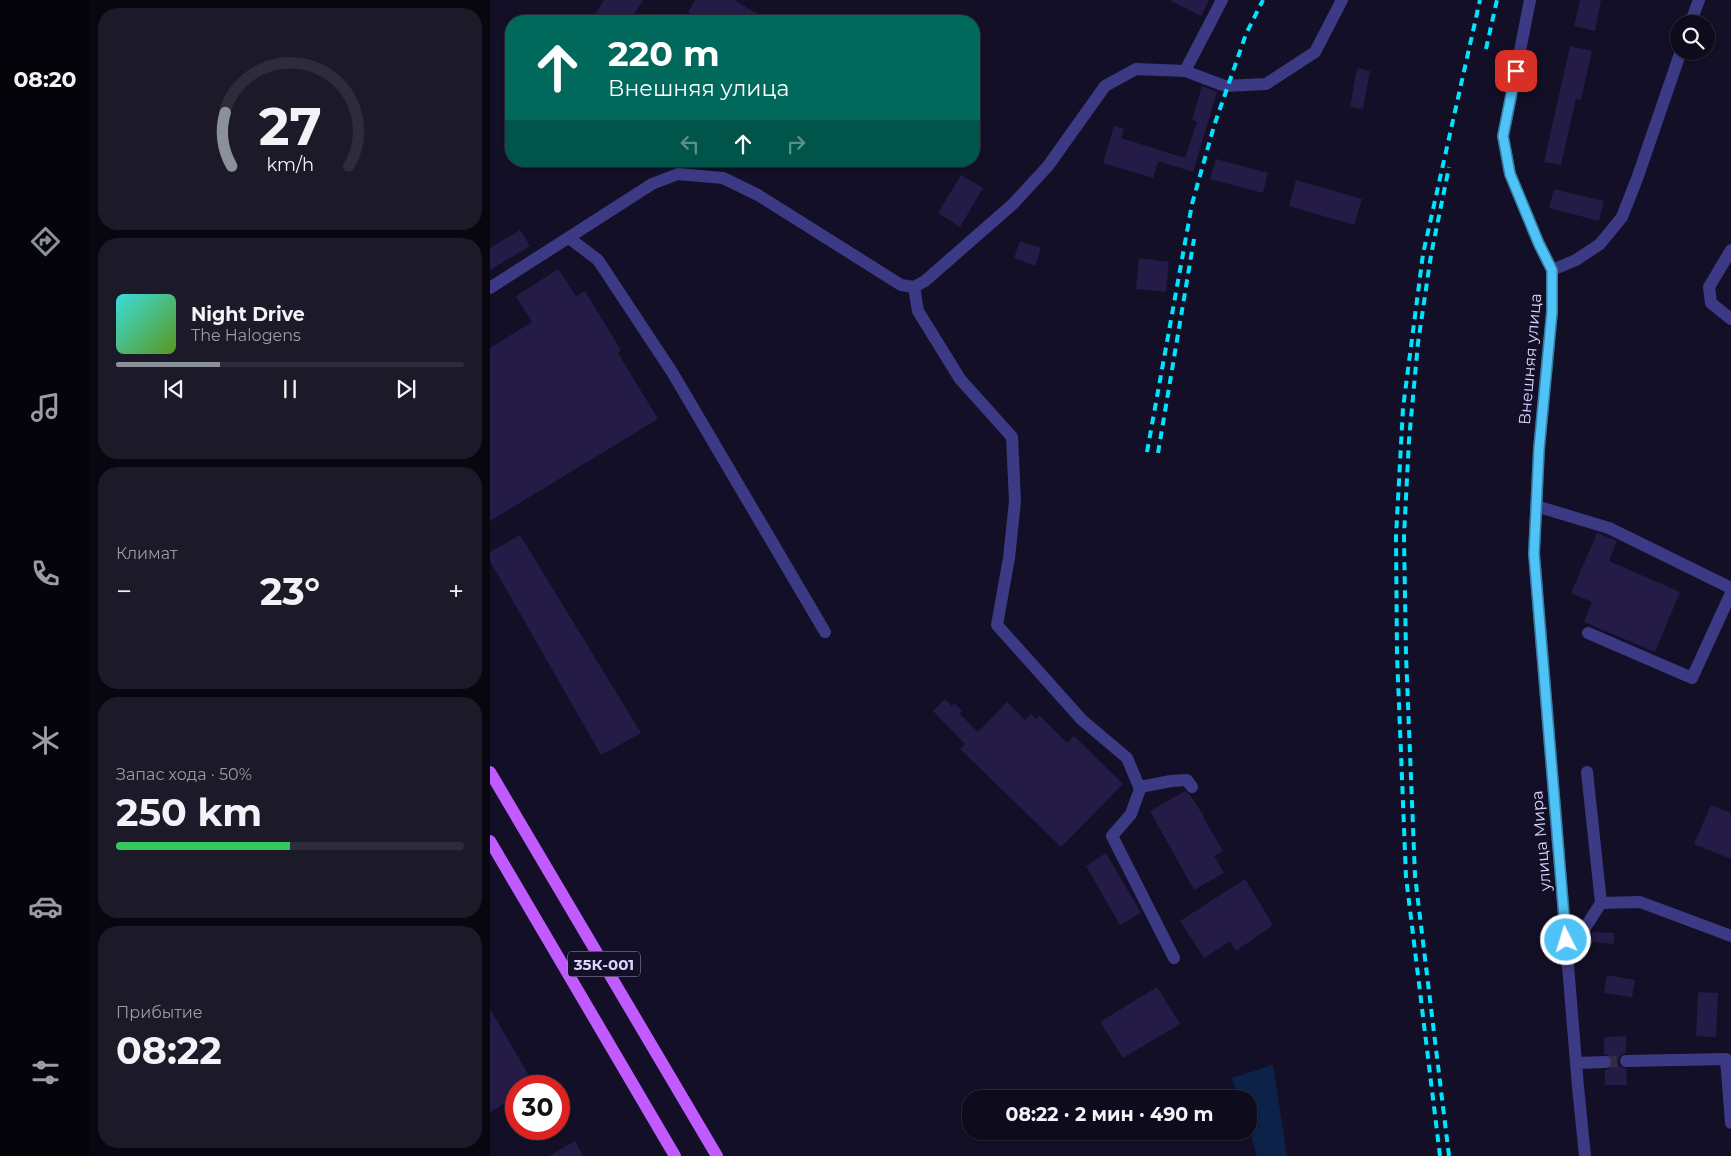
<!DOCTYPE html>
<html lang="ru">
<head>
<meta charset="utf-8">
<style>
  body { margin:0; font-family:Montserrat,sans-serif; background:#1c1929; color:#f1f3f6; height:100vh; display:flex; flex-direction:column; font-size:19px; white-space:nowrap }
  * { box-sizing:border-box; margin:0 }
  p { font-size:16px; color:#9b9ba3 }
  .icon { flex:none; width:28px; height:28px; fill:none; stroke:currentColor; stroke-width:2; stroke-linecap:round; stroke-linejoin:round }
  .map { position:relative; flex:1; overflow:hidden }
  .sheet { display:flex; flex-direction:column; gap:8px; padding:8px; background:#08060f; width:400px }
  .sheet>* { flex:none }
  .hud { position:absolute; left:15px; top:15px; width:475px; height:152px; border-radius:20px; box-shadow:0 1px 4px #0004,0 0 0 1px #2e2b3b; background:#00695c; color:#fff; overflow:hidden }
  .buttons { position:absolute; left:1180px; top:15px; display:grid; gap:10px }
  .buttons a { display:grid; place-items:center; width:45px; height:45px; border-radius:50%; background:#0e0b1c; box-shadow:0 1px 4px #0004,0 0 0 1px #2e2b3b; font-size:25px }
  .speed { position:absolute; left:15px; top:1075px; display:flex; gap:10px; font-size:25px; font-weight:700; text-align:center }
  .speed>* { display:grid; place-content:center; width:65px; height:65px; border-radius:50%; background:#0e0b1c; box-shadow:0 1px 4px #0004,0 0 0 1px #2e2b3b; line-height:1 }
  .speed .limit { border:8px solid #d22; background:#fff; color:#111 }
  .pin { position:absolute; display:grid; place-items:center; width:42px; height:42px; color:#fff; margin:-21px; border-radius:10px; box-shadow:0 2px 8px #0006 }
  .me { position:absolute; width:55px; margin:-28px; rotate:355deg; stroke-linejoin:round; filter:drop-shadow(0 0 4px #0008) }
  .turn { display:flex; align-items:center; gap:18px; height:105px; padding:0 20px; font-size:22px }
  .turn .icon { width:65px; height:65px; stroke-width:2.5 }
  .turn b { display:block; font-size:35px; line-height:42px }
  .lanes { display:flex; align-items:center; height:48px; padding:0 20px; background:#0003; justify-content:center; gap:25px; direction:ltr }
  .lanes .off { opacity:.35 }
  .big { font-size:38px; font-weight:700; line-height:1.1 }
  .sheet .card { flex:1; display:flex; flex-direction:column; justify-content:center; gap:8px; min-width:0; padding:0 18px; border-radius:20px; background:#1c1929 }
  .sheet .dial { align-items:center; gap:0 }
  .dial svg { height:130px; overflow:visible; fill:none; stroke:#2e2b3b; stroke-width:7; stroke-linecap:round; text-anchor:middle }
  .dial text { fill:#f1f3f6; stroke:none }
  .song { display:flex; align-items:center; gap:15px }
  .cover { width:60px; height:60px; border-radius:8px; background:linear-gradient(135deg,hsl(180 70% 55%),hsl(90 70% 35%)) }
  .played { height:5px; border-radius:2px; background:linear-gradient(90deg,#8c9099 30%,#2e2b3b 30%) }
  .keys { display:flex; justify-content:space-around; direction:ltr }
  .heat { display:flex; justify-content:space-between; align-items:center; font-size:28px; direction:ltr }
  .charge { height:8px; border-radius:4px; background:linear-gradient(90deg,#34c759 50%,#2e2b3b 0) }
  .trip { position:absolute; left:472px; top:1090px; width:295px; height:50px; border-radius:20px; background:#0e0b1c; box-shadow:0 1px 4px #0004,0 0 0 1px #2e2b3b; font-weight:700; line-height:50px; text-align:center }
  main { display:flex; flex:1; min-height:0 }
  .tabs { display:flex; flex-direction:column; width:90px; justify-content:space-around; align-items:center; background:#06040b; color:#9b9ba3 }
  .tabs .icon { width:35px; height:35px }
  .tabs .selected { color:#8c9099 }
  .tabs b { font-size:22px; color:#f1f3f6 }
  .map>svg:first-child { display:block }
  .water { fill:#0c2248 }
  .building { fill:#241b47 }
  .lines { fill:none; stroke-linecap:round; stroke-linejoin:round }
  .minor-tunnel { stroke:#312d47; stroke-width:12; stroke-dasharray:12 6; stroke-linecap:butt }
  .minor { stroke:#3d3a85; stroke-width:12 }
  .major { stroke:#c25bff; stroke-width:12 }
  .rail { stroke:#00e5ff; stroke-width:4; stroke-dasharray:8 6; stroke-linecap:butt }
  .route-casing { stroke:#337fa1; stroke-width:12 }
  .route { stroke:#4fc3f7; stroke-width:9 }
  .labels { text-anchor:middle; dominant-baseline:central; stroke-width:4.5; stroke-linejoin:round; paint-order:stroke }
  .shield { fill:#130f26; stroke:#9e99be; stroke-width:1 }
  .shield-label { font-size:15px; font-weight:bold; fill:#d9d4ff }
  .street-label { font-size:16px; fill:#d9d4ff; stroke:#130f26 }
</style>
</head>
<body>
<main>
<nav class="tabs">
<b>08:20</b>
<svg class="icon selected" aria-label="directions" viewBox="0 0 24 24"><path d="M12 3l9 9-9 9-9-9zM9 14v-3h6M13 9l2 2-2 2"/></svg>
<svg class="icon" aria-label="music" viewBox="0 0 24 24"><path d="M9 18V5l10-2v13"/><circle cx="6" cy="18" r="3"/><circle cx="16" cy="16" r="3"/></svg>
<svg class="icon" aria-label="phone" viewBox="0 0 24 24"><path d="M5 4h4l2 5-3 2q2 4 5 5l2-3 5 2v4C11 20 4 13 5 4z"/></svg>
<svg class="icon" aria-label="climate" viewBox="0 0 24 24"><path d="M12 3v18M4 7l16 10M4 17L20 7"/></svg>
<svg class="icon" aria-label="car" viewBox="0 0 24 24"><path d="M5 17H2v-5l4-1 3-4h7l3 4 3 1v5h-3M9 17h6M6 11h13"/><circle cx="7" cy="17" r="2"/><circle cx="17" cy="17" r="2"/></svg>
<svg class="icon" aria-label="filters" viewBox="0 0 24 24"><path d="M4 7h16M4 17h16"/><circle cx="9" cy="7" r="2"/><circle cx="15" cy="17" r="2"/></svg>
</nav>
<section class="sheet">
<div class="card dial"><svg viewBox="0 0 100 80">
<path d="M14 69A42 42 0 1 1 86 69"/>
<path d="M14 69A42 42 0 0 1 10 36" stroke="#8c9099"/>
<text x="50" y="56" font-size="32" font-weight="700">27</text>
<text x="50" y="72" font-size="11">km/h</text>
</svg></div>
<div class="card">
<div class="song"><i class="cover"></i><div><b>Night Drive</b><p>The Halogens</p></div></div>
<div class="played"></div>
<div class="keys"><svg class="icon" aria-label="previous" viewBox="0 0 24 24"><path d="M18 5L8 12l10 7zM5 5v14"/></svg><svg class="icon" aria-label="pause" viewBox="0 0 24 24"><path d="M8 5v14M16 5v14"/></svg><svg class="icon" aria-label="next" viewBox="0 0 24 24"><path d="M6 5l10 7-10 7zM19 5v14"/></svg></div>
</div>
<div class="card"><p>Климат</p>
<div class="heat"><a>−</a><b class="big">23°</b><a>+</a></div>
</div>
<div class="card"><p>Запас хода · 50%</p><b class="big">250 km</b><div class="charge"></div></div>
<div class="card"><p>Прибытие</p><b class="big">08:22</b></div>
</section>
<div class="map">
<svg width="1241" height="1156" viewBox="0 0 1241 1156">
  <rect width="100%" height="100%" fill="#130f26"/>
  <path class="water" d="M783 1065 797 1156H767L759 1130V1099H749L742 1078Z"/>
  <g class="building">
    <path d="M114 0H153L140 21H101Z"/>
    <path d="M205 0H244L280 21H214L198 12Z"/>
    <path d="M679 0H719L711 16Z"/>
    <path d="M1090 0H1111L1105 31 1084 26Z"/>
    <path d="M1080 46 1102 51 1091 100 1086 99 1071 165 1054 162Z"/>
    <path d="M867 68 880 71 873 109 860 107Z"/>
    <path d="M712 86 727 92 703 172 668 161 663 178 613 163 624 126 634 129 631 138 695 158 707 122 702 120Z"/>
    <path d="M726 159 778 173 773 193 720 179Z"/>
    <path d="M471 175 493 188 470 227 448 213Z"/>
    <path d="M806 180 872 199 864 225 799 206Z"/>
    <path d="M1064 189 1114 201 1109 221 1059 208Z"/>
    <path d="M30 230 40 246 0 270V248Z"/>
    <path d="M530 241 551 248 545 266 524 258Z"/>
    <path d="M649 258 679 262 676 292 646 289Z"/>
    <path d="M68 269 86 296 95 291 131 350 128 353 168 419 0 521V348L42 322 26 296Z"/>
    <path d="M1107 533 1127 541 1119 561 1190 592 1165 652 1094 622 1102 602 1081 593Z"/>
    <path d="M30 535 151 733 111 755 0 561V552Z"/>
    <path d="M455 699 462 706 464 703 472 711 470 714 488 732 517 702 535 720 541 714 545 719 550 716 577 743 584 736 633 784 571 847 470 749 475 744 443 711Z"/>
    <path d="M695 791 700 795 714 816 713 817 733 851 724 856 734 873 704 890 660 811Z"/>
    <path d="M1221 805 1241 813V859L1204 844Z"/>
    <path d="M616 853 651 913 630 925 596 866Z"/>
    <path d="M755 879 783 925 746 951 740 941 714 958 690 921Z"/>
    <path d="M1102 932 1124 933V944L1100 942Z"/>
    <path d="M1117 975 1145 980 1142 997 1114 993Z"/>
    <path d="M667 987 690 1024 633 1058 610 1022Z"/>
    <path d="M1208 992 1228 993 1226 1037 1206 1036Z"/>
    <path d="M0 1009 45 1086H26V1097L0 1112Z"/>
    <path d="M1136 1036V1053L1131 1054 1128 1061 1129 1066 1136 1069 1137 1085H1115V1070L1120 1069 1123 1062 1122 1057 1114 1054V1037Z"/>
    <path d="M85 1141 93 1156H59Z"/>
  </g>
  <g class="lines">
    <path class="minor-tunnel" d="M1115 1062 1136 1061"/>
    <g class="minor">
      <path d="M732 0 695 71 735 86 776 84 825 52 852 0"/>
      <path d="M1040 0 1013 137 1020 174 1049 244 1062 270V311L1049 449 1044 553 1088 1087 1095 1156"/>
      <path d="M1200 24 1209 0"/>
      <path d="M79 238 108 260 182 372 335 632"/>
      <path d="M1241 250 1219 287 1221 303 1241 319"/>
      <path d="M1062 270 1086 260 1110 244 1132 217 1148 176 1191 51"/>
      <path d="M424 287 428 311 470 379 522 437 525 501 519 558 507 625 592 720 637 758 650 789 641 814 622 836 684 958"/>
      <path d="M0 288 162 184 188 174 233 178 268 195 411 285 424 287 435 281 523 204 558 166 615 86 646 69 695 71"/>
      <path d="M1046 506 1119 528 1241 588"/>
      <path d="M1098 633 1202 678 1241 593"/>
      <path d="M650 787 681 781 697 780 702 787"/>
      <path d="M1111 903 1150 902 1241 936"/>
      <path d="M1076 940 1089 937 1111 903 1097 772"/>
      <path d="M1136 1061 1236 1059 1241 1123"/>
      <path d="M1086 1063 1115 1062"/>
    </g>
    <g class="major">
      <path d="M0 772 227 1156"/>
      <path d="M0 841 185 1156"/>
    </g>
    <g class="rail">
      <path d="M996 49 1007 0"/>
      <path d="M657 452 702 204 724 126 756 34 773 0"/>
      <path d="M668 453 704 239"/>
      <path d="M950 1156 916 877 907 655 906 536 913 408 933 254 990 0"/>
      <path d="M959 1156 925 876 916 655 914 536 919 440 928 343 941 255 959 167"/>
    </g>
  </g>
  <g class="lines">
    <defs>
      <path id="route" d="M1026 71 1013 136 1020 174 1049 244 1062 270V312L1049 449 1044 554 1076 940"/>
    </defs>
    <use href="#route" class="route-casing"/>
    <use href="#route" class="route"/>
  </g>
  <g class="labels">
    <rect class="shield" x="78" y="951.5" width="72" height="25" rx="4"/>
    <g class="shield-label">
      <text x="114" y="964">35К-001</text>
    </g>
    <g class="street-label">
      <text transform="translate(1040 359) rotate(-85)">Внешняя улица</text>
      <text transform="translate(1051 841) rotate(-95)">улица Мира</text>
    </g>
  </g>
</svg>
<div class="buttons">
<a><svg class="icon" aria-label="search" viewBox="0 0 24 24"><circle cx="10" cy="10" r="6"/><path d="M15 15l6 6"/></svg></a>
</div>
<div class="speed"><div class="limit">30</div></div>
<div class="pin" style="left:1026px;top:71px;background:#d93025"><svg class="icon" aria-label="arrive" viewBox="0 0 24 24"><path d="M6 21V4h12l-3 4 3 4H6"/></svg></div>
<svg class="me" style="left:1076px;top:940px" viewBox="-20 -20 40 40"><circle r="17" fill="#4fc3f7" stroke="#fff" stroke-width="3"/><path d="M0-11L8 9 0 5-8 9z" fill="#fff"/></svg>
<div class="trip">08:22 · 2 мин · 490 m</div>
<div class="hud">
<div class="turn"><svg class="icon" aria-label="ahead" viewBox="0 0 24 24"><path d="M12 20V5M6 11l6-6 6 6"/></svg><div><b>220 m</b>Внешняя улица</div></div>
<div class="lanes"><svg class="icon off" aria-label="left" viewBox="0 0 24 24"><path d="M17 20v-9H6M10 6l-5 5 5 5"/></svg><svg class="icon" aria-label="ahead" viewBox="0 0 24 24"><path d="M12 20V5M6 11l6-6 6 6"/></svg><svg class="icon off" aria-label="right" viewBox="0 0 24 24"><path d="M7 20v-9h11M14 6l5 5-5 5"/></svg></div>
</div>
</div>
</main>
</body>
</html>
